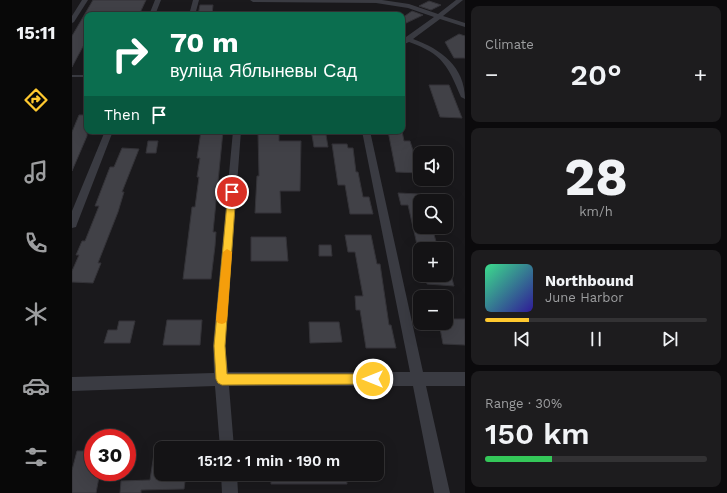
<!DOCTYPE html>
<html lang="en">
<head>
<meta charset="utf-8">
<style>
  body { margin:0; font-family:"Work Sans",sans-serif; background:#1d1c1e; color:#f1f3f6; height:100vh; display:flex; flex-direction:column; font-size:15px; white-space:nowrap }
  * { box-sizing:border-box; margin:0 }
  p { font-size:13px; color:#9d9ea0 }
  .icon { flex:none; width:22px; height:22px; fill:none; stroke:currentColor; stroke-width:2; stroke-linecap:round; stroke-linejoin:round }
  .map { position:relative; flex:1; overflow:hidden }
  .side { display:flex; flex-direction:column; gap:6px; padding:6px; background:#0b0a0c; width:262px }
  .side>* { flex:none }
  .top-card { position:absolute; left:12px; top:12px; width:321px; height:122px; border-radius:8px; box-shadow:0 4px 16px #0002,0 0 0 1px #333234; background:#0b6e4f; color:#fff; overflow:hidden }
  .fabs { position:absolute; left:341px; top:146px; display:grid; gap:8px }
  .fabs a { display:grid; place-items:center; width:40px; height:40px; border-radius:8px; background:#141315; box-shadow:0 4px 16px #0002,0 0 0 1px #333234; font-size:20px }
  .speed { position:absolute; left:12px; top:429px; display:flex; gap:8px; font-size:20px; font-weight:700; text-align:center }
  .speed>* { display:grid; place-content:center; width:52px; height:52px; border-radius:50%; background:#141315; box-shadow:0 4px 16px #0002,0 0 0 1px #333234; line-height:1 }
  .speed .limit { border:6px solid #d22; background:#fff; color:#111 }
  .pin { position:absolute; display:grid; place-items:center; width:34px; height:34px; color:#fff; margin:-17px; border:2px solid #fff; border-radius:50%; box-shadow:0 1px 4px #0007 }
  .me { position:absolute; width:44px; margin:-22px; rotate:270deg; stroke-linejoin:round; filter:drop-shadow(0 0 3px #0008) }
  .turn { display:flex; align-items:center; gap:14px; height:84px; padding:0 20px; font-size:18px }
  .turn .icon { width:52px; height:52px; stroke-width:2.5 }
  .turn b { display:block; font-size:28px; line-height:34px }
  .then { display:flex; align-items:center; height:38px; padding:0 20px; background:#0003; gap:8px; font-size:15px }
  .big { font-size:30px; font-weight:600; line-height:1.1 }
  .side .card { flex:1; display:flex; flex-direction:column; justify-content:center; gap:6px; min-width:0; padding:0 14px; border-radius:8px; background:#1d1c1e }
  .side .dial { align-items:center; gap:0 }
  .dial b { font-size:52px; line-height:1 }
  .song { display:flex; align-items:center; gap:12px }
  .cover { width:48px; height:48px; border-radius:6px; background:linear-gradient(135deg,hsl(150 70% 55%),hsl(250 70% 35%)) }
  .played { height:4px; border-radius:2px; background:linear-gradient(90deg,#ffc92f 20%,#333234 20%) }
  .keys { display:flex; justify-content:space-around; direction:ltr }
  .heat { display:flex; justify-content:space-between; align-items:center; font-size:22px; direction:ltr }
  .charge { height:6px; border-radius:3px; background:linear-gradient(90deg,#34c759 30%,#333234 0) }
  .trip { position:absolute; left:82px; top:441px; width:230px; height:40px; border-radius:8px; background:#141315; box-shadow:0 4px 16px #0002,0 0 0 1px #333234; font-weight:600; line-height:40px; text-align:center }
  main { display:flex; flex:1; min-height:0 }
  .tab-bar { display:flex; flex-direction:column; width:72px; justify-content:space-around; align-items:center; background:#080808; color:#9d9ea0 }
  .tab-bar .icon { width:28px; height:28px }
  .tab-bar .current { color:#ffc92f }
  .tab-bar b { font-size:18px; color:#f1f3f6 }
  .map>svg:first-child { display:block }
  .building { fill:#414147; stroke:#343338 }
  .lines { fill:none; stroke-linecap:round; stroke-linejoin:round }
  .lane { fill:#3a3b42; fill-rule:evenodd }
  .street { fill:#3a3b42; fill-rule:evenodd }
  .route { fill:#ffc92f; stroke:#a6831f }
  .slow { fill:#f59e0b }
</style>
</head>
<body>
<main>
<nav class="tab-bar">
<b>15:11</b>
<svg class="icon current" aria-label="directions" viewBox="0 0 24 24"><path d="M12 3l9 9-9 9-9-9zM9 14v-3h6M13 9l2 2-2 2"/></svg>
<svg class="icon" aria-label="music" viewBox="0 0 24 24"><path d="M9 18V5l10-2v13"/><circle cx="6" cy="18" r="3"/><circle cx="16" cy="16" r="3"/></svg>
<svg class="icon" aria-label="phone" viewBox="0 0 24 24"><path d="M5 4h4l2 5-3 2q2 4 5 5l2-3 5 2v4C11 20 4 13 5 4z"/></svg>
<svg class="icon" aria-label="climate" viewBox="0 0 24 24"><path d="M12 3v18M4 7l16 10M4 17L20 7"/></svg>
<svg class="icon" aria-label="car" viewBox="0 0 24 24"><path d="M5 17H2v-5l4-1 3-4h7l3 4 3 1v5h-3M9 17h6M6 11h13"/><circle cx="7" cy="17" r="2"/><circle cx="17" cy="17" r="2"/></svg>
<svg class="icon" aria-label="filters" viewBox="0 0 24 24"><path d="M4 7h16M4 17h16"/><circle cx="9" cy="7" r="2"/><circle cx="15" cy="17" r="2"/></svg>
</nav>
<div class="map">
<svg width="393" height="493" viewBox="0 0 393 493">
  <rect width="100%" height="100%" fill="#1a191c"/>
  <g class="building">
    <path d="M21 0H74L67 15H15V39L0 67V36Z"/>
    <path d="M357 1 369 5 359 10 347 6Z"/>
    <path d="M128 5H141L140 15H126Z"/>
    <path d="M340 11 351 15 330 25V18Z"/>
    <path d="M387 34 393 36V58H382L373 42Z"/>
    <path d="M357 85H377L390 118 368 117Z"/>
    <path d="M7 115H15V136L0 171V132Z"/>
    <path d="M129 131H151L141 232H144L143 246 139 279H111L120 207H123L127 177H125L128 158H125Z"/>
    <path d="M316 131H330L332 141H338L348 173 324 172Z"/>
    <path d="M186 133H207V141H229L228 191H208L209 213H183L185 176H187Z"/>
    <path d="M240 135H254L256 147H242Z"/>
    <path d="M76 141H86L84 153H74Z"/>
    <path d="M260 144H275L276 148H281L284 172H286L291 197H297L301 214H278L273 185H266Z"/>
    <path d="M50 148 67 149 50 192H52L46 212 26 263H29L21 283 0 282V271L7 255H4L10 241H13L27 206H23L38 167H42Z"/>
    <path d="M326 193 348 194V227H360L366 249H346L336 205H329Z"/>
    <path d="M273 235H299L305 264H308L317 325H319L324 348H294L288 310H284L283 296H291L283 252H276Z"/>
    <path d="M179 237H214L216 261H179Z"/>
    <path d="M247 245H259L260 256H247Z"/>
    <path d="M354 275H379L382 286 355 284Z"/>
    <path d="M374 319H393V345L371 344 367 323H374Z"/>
    <path d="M95 320H130L128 345H91Z"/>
    <path d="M47 321H63L58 343H32L36 330H45Z"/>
    <path d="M237 322H267L270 342 238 343Z"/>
    <path d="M83 447H89V474H114L112 489 69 490V493H48L49 481 78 480Z"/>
    <path d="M5 451H21V472H28L24 493H0V470Z"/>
    <path d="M199 474H274L275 484H199Z"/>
  </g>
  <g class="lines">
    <rect class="lane" x="0" y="75" width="15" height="2"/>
    <g class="street">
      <path d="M10 0H16L2 22 0 23V16Z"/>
      <path d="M83 0H89L83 15H77Z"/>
      <path d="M121 0H127L123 15H117Z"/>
      <path d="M178 0H310L337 4 366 14 384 0H391L371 16 393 23V27L368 19 341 39C369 49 393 67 393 99L389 97C376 66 371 54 337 42L330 45V36L334 37 362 17 336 8 304 3 181 2Z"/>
      <path d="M33 131H41L5 224 4 227 0 228V211Z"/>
      <path d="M161 131H169L153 345 156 372H338L290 131H298L351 372H393V386H354L378 493H362L341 386H157L162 448H148L143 386 0 391V377L142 373 141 345Z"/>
      <path d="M149 474H165L166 493H150Z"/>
    </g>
  </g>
  <path class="route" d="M160 189 164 192 153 346 155 374H301L305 375 307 379 305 383 301 384 150 385 146 383 144 379 142 346 156 192Z"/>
  <path class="slow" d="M155 249 160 252 155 320 153 323 150 324 146 323 144 320 151 252Z"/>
</svg>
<div class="fabs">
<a><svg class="icon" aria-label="sound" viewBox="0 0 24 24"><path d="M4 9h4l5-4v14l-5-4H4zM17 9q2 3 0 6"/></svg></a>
<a><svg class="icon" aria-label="search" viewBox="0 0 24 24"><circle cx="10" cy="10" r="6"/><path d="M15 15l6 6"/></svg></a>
<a>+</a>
<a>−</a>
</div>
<div class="speed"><div class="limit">30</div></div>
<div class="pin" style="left:160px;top:192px;background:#d93025"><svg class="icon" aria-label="arrive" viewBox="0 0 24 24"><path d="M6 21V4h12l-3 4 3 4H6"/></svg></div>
<svg class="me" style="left:301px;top:379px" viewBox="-20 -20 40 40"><circle r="17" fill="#ffc92f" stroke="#fff" stroke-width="3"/><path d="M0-11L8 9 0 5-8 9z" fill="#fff"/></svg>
<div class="trip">15:12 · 1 min · 190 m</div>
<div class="top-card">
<div class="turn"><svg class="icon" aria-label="right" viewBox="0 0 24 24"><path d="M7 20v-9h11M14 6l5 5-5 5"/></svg><div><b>70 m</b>вуліца Яблыневы Сад</div></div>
<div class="then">Then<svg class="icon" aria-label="arrive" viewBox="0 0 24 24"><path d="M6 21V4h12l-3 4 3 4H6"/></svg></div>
</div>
</div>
<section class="side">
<div class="card"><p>Climate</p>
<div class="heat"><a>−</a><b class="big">20°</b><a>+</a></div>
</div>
<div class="card dial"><b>28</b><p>km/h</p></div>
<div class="card">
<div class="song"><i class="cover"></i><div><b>Northbound</b><p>June Harbor</p></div></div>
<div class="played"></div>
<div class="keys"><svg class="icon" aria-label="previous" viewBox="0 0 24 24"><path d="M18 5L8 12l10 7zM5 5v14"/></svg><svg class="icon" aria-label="pause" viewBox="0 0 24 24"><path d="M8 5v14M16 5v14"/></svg><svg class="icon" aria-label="next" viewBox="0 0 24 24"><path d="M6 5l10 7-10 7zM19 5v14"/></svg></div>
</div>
<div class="card"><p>Range · 30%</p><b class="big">150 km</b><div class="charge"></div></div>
</section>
</main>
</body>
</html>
